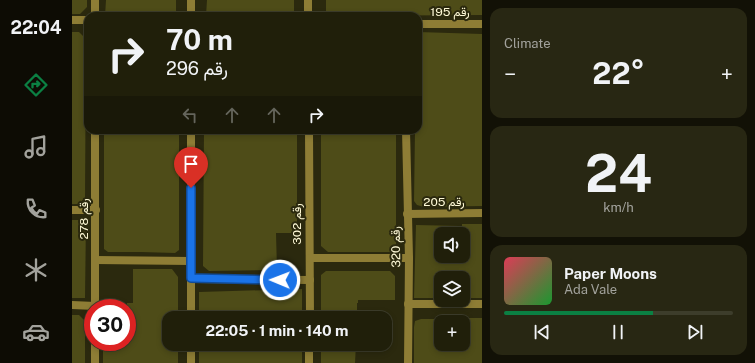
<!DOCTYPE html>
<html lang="en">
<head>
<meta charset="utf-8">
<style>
  body { margin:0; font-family:"Public Sans",Vazirmatn,sans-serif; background:#282713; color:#f1f3f6; height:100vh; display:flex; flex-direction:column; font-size:15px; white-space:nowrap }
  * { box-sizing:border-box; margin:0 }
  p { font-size:13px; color:#a2a29c }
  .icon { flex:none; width:22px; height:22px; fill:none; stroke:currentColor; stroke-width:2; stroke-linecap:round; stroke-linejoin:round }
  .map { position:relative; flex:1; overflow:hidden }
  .sheet { display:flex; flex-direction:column; gap:8px; padding:8px; background:#121106; width:273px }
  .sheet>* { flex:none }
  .guide { position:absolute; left:12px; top:12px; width:338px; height:122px; border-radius:12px; box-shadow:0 2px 6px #0003,0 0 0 1px #3d3d2b; background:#201f0a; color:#f1f3f6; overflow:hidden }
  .fabs { position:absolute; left:362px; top:227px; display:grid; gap:8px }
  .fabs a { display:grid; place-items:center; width:36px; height:36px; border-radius:8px; background:#201f0a; box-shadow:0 2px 6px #0003,0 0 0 1px #3d3d2b; font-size:20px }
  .speed { position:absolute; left:12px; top:299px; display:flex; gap:8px; font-size:20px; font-weight:700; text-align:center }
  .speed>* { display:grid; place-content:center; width:52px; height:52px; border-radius:50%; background:#201f0a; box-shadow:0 2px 6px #0003,0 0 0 1px #3d3d2b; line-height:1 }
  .speed .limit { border:6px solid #d22; background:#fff; color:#111 }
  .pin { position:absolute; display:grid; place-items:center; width:34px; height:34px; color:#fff; margin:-41px -17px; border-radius:50% 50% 50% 0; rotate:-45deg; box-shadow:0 0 4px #0007 }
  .pin .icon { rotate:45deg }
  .me { position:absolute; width:44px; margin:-22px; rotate:271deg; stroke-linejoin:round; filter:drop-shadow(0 0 3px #0008) }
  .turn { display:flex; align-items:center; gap:14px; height:84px; padding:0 16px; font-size:18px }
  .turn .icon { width:52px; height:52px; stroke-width:2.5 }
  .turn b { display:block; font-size:28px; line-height:34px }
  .lanes { display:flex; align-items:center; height:38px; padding:0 16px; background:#0003; justify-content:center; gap:20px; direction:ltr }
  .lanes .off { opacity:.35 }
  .big { font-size:30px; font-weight:700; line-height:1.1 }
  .sheet .widget { flex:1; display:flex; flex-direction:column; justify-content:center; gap:6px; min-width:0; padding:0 14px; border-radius:12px; background:#282713 }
  .sheet .dial { align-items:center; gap:0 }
  .dial b { font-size:52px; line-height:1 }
  .song { display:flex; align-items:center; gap:12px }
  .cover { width:48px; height:48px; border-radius:6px; background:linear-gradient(135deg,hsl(350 70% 55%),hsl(130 70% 35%)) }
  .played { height:4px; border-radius:2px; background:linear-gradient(90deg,#0b8043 65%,#3d3d2b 65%) }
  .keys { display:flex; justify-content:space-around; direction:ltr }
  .heat { display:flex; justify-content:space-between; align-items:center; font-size:22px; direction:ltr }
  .trip { position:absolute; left:90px; top:311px; width:230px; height:40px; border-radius:12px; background:#201f0a; box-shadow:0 2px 6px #0003,0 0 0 1px #3d3d2b; font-weight:700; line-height:40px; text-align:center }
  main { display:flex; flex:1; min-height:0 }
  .menu { display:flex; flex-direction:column; width:72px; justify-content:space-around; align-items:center; background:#0d0c04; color:#a2a29c }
  .menu .icon { width:28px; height:28px }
  .menu .current { color:#0b8043 }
  .menu b { font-size:18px; color:#f1f3f6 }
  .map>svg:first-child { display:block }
  .building { fill:#4e4c18; fill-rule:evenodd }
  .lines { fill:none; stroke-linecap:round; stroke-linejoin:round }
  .minor { stroke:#8e7d35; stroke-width:8 }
  .route-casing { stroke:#114b97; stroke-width:10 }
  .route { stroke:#1a73e8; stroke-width:7 }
  .labels { text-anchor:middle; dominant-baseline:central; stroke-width:4; stroke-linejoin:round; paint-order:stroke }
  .street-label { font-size:12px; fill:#fffad8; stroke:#2b290e }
</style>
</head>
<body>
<main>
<nav class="menu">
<b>22:04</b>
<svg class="icon current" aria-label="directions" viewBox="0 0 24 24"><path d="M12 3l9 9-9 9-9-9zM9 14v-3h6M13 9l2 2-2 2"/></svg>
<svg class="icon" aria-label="music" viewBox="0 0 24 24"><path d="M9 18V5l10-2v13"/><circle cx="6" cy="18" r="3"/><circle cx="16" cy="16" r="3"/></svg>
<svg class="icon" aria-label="phone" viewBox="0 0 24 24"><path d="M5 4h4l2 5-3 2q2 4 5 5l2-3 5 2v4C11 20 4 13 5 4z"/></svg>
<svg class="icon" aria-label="climate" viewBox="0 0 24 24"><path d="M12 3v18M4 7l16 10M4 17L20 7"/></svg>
<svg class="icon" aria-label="car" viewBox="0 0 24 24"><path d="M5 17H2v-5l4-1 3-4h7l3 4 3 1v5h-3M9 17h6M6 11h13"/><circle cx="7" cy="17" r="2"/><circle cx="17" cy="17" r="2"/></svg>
</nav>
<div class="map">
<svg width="410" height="363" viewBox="0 0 410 363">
  <rect width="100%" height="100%" fill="#2b290e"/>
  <g class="building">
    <path d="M0 0H15V7L8 14H0Z"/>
    <path d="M34 0H104V16H33Z"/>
    <path d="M135 0H222V16H134Z"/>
    <path d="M254 0H410V15L254 16Z"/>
    <path d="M0 32H7L14 39 13 198 6 204H0Z"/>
    <path d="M346 32 410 34V206L352 207 345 205 342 201 343 130H346Z"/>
    <path d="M32 130H107V250L103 253 69 252H36L32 249Z"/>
    <path d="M132 130H225V233H204L205 270 137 271 131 266Z"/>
    <path d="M249 130H324V247L319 252H256L249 246Z"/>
    <path d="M0 220H14L13 298H0Z"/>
    <path d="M390 224H410V298H391V278H369V298H342L344 225 390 226ZM369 234H391V256H369Z"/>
    <path d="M61 269H100L106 277V318H97V344H106V363H31V342H55V303H61Z"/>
    <path d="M254 271H318L323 276V300H286V303H285V318H249V275Z"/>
    <path d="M230 289V318H127V292Z"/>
    <path d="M0 315H7L13 321V363H0Z"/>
    <path d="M391 318H410V363H342V327L343 321 349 319H369V344H391Z"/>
    <rect x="127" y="344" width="103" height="19"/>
    <path d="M249 344H284L283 363H249Z"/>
  </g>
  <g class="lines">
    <g class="minor">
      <path d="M23 16V0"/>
      <path d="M119 16V0"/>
      <path d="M236 16V0"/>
      <path d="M0 20H16"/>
      <path d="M346 24H410"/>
      <path d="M237 130 238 318"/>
      <path d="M334 130 337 258 336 363"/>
      <path d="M0 210H24"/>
      <path d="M335 214 410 213"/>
      <path d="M238 258H337"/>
      <path d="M23 260 119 261"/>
      <path d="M119 279 238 280"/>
      <path d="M336 304H410"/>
      <path d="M0 305 23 306"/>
      <path d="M23 308V130"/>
      <path d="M119 318V130"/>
      <path d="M23 363V342"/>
      <path d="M119 363V344"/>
      <path d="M237 363V344"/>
    </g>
  </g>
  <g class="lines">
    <defs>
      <path id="route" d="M119 188V278L208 280"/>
    </defs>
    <use href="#route" class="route-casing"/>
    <use href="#route" class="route"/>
  </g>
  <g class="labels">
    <g class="street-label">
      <text x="378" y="12">رقم 195</text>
      <text x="372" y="202">رقم 205</text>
      <text transform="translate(12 219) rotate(-90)">رقم 278</text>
      <text transform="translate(225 224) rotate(-90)">رقم 302</text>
      <text transform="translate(324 247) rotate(-91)">رقم 320</text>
    </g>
  </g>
</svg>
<div class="fabs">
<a><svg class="icon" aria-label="sound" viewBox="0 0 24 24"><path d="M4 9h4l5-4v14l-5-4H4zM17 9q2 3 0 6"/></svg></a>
<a><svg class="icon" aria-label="layers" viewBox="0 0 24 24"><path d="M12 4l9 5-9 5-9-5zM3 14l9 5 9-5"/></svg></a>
<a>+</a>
</div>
<div class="speed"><div class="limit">30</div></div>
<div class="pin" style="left:119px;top:188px;background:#d93025"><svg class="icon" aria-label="arrive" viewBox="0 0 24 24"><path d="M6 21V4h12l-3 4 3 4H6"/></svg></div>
<svg class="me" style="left:208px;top:280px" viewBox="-20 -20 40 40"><circle r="17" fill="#1a73e8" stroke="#fff" stroke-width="3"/><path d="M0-11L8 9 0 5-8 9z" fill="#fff"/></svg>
<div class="trip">22:05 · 1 min · 140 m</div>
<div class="guide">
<div class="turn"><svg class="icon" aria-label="right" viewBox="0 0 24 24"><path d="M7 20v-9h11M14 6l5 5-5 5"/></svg><div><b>70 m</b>رقم 296</div></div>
<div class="lanes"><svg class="icon off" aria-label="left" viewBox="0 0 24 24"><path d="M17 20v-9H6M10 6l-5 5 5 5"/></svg><svg class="icon off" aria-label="ahead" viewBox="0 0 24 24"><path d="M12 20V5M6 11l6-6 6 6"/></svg><svg class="icon off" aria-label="ahead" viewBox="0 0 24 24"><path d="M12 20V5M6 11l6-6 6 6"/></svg><svg class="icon" aria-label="right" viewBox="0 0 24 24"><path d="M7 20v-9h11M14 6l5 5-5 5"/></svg></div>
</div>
</div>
<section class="sheet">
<div class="widget"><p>Climate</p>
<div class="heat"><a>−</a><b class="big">22°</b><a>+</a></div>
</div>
<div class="widget dial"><b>24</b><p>km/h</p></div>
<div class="widget">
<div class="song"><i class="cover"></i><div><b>Paper Moons</b><p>Ada Vale</p></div></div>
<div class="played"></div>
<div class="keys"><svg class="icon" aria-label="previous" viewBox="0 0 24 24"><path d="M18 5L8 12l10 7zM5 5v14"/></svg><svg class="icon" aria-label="pause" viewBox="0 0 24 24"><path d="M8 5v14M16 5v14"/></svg><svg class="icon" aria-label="next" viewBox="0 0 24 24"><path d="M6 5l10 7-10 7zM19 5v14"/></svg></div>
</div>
</section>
</main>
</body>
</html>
